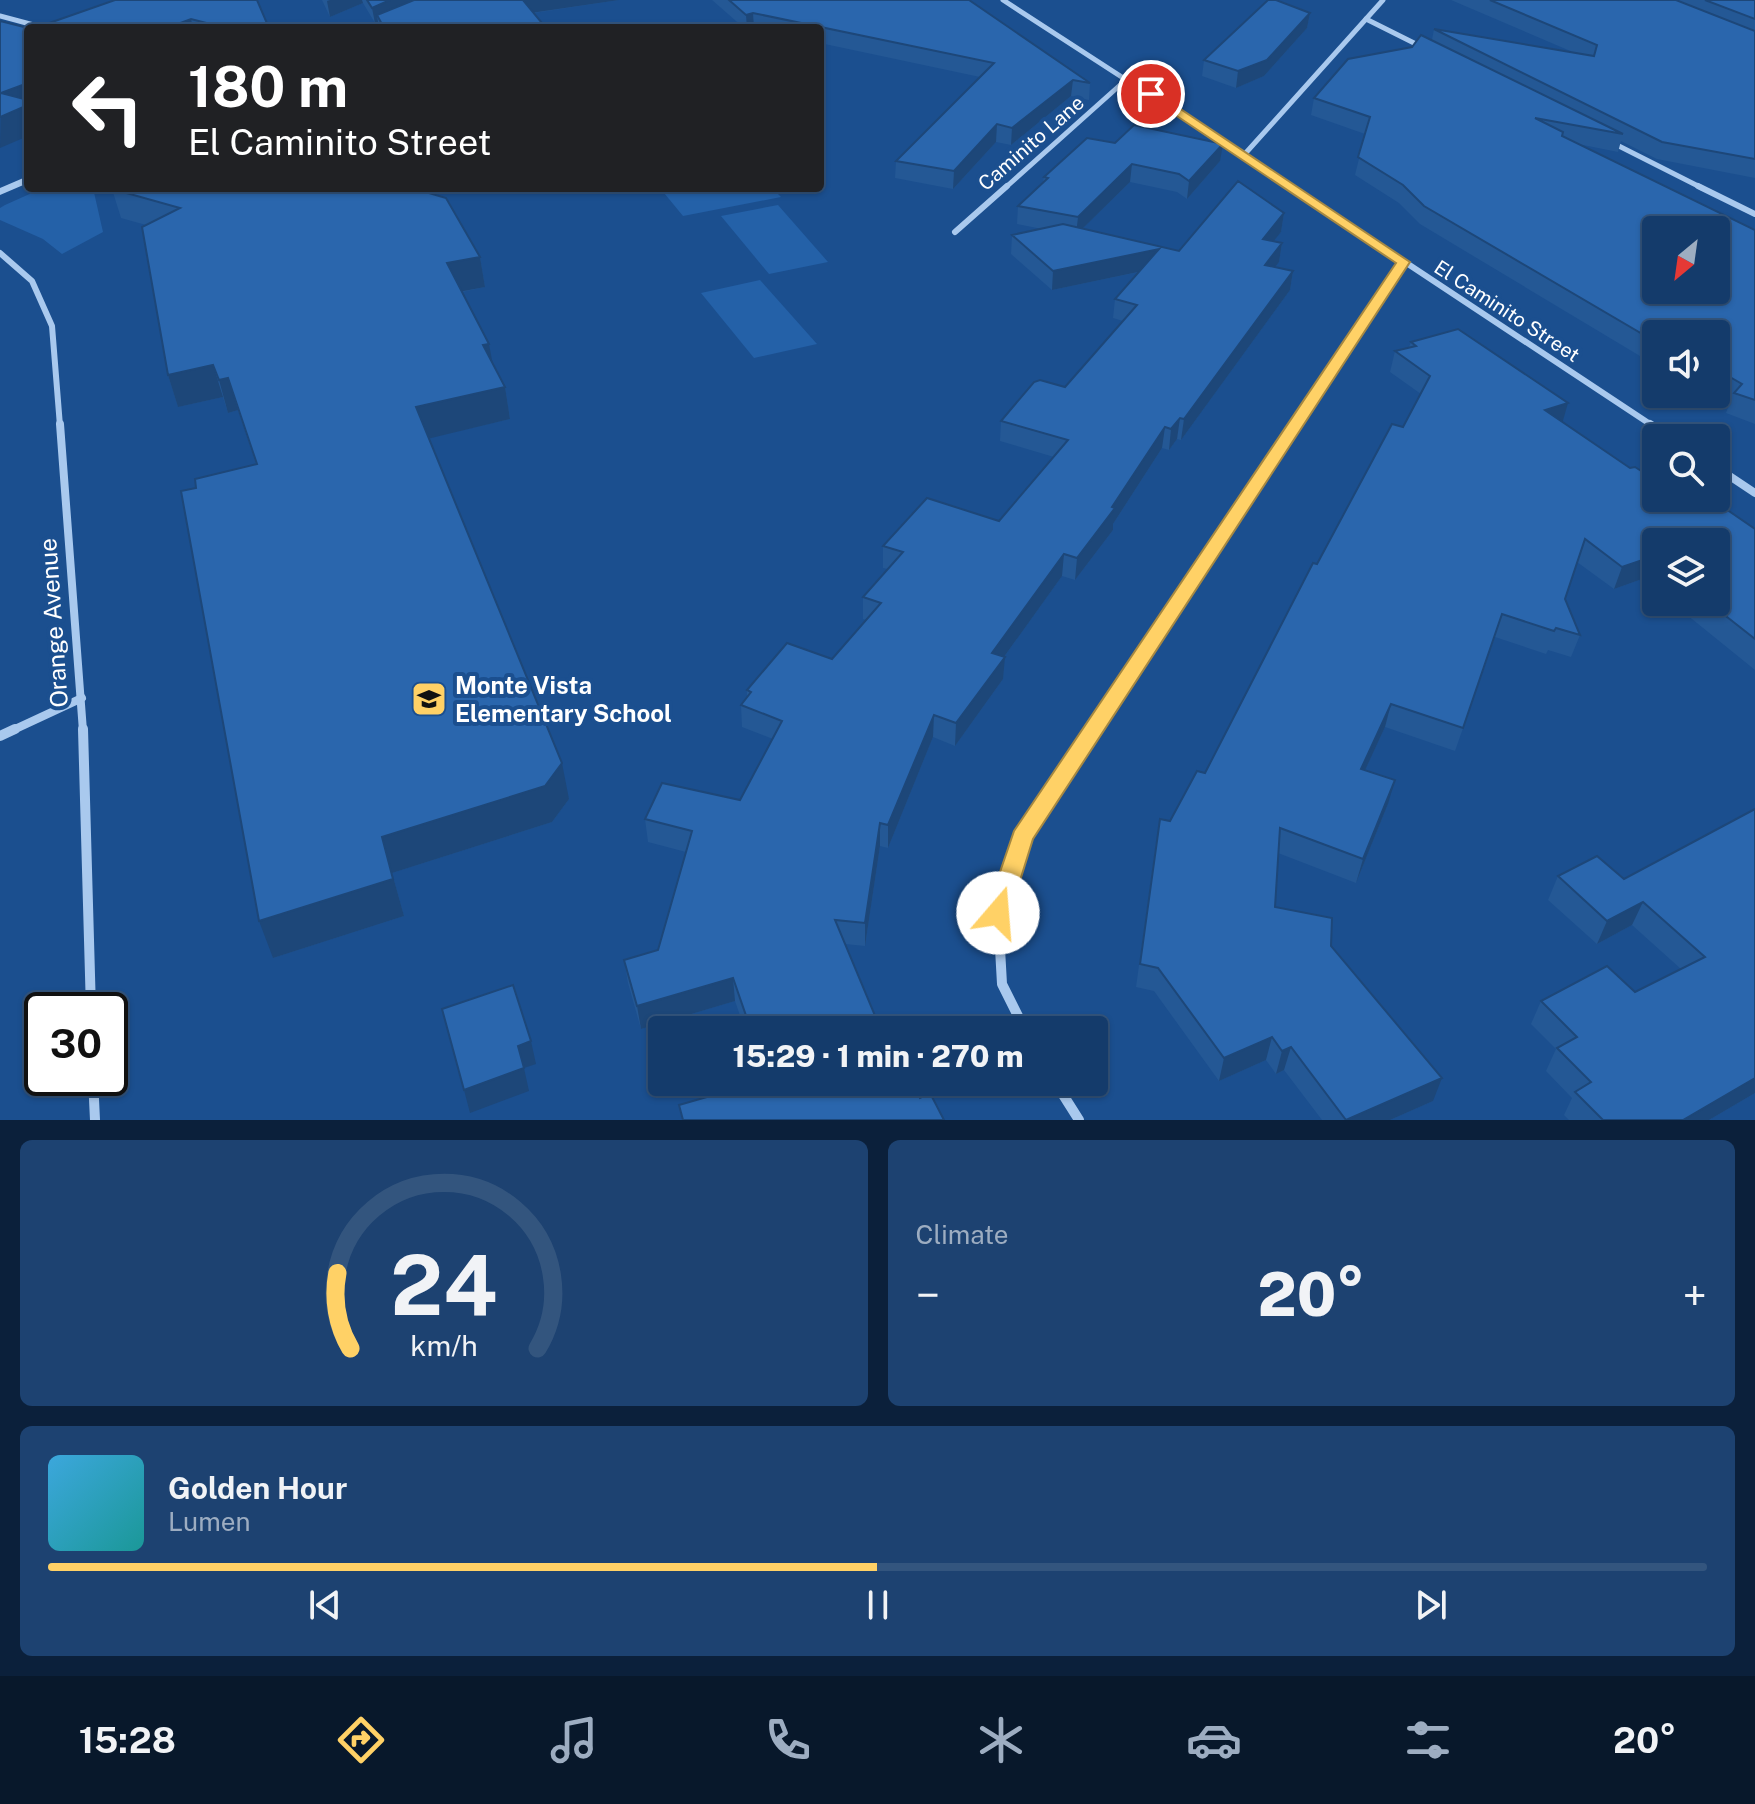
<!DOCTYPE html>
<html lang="en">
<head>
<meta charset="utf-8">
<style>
  body { margin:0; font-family:"Public Sans",sans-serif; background:#1d4271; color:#f1f3f6; height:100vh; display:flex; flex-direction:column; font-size:30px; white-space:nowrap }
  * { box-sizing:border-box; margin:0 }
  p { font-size:26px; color:#9dadc1 }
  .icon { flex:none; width:44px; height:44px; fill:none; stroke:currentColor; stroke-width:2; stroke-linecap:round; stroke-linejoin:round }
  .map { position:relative; height:1120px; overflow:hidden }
  .sheet { display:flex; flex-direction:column; gap:20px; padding:20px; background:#0b203b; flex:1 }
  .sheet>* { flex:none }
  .guide { position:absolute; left:24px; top:24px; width:800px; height:168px; border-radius:8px; box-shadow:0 2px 6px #0004,0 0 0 2px #33557e; background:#202124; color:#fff; overflow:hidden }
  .needle { width:52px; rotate:209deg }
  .tools { position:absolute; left:1642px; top:216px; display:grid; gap:16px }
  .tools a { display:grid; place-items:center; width:88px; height:88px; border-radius:8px; background:#143b6b; box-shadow:0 2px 6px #0004,0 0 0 2px #33557e; font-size:40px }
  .speed { position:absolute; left:24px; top:992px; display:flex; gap:16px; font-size:40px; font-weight:700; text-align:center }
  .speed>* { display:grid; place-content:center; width:104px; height:104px; border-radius:50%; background:#143b6b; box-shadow:0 2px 6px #0004,0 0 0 2px #33557e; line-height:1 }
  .speed .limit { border:4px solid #111; border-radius:12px; background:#fff; color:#111 }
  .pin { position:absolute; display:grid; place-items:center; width:68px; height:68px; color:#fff; margin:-34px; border:4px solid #fff; border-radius:50%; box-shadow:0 2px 8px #0007 }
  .me { position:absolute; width:88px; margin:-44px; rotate:18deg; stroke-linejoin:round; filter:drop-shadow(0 0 6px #0008) }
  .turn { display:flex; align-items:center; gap:28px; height:168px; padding:0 32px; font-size:36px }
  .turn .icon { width:104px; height:104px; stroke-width:2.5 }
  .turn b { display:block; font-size:56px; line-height:68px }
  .big { font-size:60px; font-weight:800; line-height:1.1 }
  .sheet .tile { flex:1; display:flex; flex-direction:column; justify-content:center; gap:12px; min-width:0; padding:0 28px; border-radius:12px; background:#1d4271 }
  .sheet .dial { align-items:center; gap:0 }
  .dial svg { height:208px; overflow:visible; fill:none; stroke:#33557e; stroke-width:7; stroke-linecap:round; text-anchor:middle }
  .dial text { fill:#f1f3f6; stroke:none }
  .song { display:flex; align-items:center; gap:24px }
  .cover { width:96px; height:96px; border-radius:12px; background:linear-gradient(135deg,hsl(200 70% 55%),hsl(180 70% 35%)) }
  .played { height:8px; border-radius:4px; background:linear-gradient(90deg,#ffd166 50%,#33557e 50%) }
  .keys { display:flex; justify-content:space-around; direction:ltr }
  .heat { display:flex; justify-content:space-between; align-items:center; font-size:44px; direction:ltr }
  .sheet .tiles { flex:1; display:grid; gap:20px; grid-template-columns:1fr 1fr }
  .tile:last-child { grid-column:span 2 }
  .trip { position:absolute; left:648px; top:1016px; width:460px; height:80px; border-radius:8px; background:#143b6b; box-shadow:0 2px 6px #0004,0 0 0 2px #33557e; font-weight:800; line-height:80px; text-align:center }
  .dock { display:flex; height:128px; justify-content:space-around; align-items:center; background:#08182b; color:#9dadc1 }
  .dock .icon { width:56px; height:56px }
  .dock .selected { color:#ffd166 }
  .dock b { font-size:36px; color:#f1f3f6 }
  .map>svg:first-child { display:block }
  .green { fill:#2461a8 }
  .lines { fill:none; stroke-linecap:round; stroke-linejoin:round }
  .minor-far3 { stroke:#a9c9ee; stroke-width:5 }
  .minor-far2 { stroke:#a9c9ee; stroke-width:6 }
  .minor-far1 { stroke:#a9c9ee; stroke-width:8 }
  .minor { stroke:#a9c9ee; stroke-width:10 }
  .tertiary { fill:#a9c9ee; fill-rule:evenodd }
  .wall { fill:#245895 }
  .shaded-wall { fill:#1d4779 }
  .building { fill:#2a66ad; stroke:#1d4779; stroke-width:2; fill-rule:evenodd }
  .route { fill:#ffd166; stroke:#a68842; stroke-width:2 }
  .labels { text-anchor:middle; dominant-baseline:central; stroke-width:8; stroke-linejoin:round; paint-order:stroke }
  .far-street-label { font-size:20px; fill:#fff; stroke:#1b4f8f }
  .street-label { font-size:24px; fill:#fff; stroke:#1b4f8f }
  .poi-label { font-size:24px; font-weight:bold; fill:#fff; stroke:#1b4f8f; text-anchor:start }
</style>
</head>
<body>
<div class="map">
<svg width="1755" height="1120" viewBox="0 0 1755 1120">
  <rect width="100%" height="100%" fill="#1b4f8f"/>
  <g class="green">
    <path d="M43 188H93L103 232 62 254 43 239 0 220V208L5 205Z"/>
    <path d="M660 188H772L781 197 683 216Z"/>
    <path d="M778 205 828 262 769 274 721 216Z"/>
    <path d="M760 280 817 344 754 358 701 293Z"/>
  </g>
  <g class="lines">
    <g class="minor-far3">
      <path d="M1003 0 1293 188"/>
      <path d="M0 16 45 28"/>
      <path d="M1366 19 1422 47"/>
      <path d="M1609 141 1702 188"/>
      <path d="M1243 156 1383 0"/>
      <path d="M1005 188 1128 78"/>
    </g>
    <g class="minor-far2">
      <path d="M1290 186 1653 426"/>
      <path d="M1698 186 1755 214"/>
      <path d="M955 232 1007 186"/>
      <path d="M0 253 32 281 52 326 60 426"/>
      <path d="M1294 426 1403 262"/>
    </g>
    <g class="minor-far1">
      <path d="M60 424 83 731"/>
      <path d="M1650 424 1671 438"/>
      <path d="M1716 467 1755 493"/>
      <path d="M11 731 82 698"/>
      <path d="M1092 731 1296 424"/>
    </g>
    <g class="minor">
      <path d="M83 729 91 1010"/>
      <path d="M0 736 15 729"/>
      <path d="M1025 1030 1002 984 998 913 1022 837 1094 729"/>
      <path d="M93 1078 95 1120"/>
      <path d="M1055 1082 1079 1120"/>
    </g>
    <path class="tertiary" d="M28 176V183L0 195V188Z"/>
  </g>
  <g class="wall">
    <path d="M115 0 269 28H35Z"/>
    <path d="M322 0H619L534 13 543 28H379L378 22 375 23 363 3 330 17Z"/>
    <path d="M712 0H969L1090 83 1089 100 1071 96 1011 145 996 142 953 189 895 178 896 161 980 77 820 43V28H744Z"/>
    <path d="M1451 0H1755V178L1657 159 1621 141 1618 152 1578 144 1755 230V424L1726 413 1730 402 1716 394V334H1656V361L1650 362 1420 224 1399 203 1355 175 1365 134 1311 115 1314 98 1412 47 1432 40 1434 29 1575 53Z"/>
    <path d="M1310 13 1307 28 1264 76 1236 88 1202 76 1204 60Z"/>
    <path d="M1115 143 1220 161 1187 199 1177 192 1130 182 1082 229 1179 251 1284 213 1281 232 1273 241 1282 243 1279 262 1275 267 1293 271 1290 290 1181 440 1177 439 1169 450 1162 448 1113 524V530L1075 580 1062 576 1004 657 1003 679 955 746 933 737 888 848 880 846 865 946 845 944 881 1030H745L735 1001 641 1029 628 983 624 960 658 950 686 852 648 842 645 819 740 800 773 739 742 727 741 705 747 697V690L832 659 866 620 863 619V597L888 569 883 568V546L999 521 1054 457 1000 441 1001 421 1065 387 1123 321 1113 318 1115 299 1139 272 1052 290 1011 254 1012 235 1042 229 1017 224 1018 206 1043 182 1044 177Z"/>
    <path d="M112 189 480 257 485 287 462 292 493 363 505 387 510 419 429 438 569 799 552 822 392 873 404 916 273 958 196 488 256 464 238 410 228 413 223 397 178 407 168 375 146 225 121 218Z"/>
    <path d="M1411 342 1562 422 1630 468 1755 529V670L1671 602H1716L1656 542V590L1642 579 1614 589 1577 562 1565 599 1580 635 1571 657 1548 650 1546 654 1495 637 1455 751 1385 727 1365 770 1388 804 1356 883 1278 853 1275 907 1331 946 1433 1101 1390 1120H1322L1284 1070 1276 1074 1266 1060 1219 1081 1154 991 1136 987 1156 842 1170 821 1205 773 1317 564 1403 427 1421 394 1390 372 1395 351 1409 347Z"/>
    <path d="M1755 809V1093L1709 1120H1569L1564 1115 1572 1098 1546 1071 1556 1049 1531 1024 1541 1001 1635 992 1681 969 1632 925 1597 944 1548 900 1558 876 1624 879Z"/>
  </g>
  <g class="shaded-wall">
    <path d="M330 0H362L363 3 330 17 327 1Z"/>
    <path d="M390 0H428L377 15 378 22 375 23 372 8Z"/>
    <path d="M522 0H619L524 14Z"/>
    <path d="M753 13 754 28H747L746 15Z"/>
    <path d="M1310 13 1307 28 1264 76 1236 88 1238 71Z"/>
    <path d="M191 19 193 28H167Z"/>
    <path d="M542 23 543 28H512Z"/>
    <path d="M1073 80 1071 96 1011 145 1012 128Z"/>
    <path d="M28 83V136L0 148 1 93Z"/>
    <path d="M997 124 996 142 953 189 954 171Z"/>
    <path d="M1223 144 1220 161 1187 199 1189 181Z"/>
    <path d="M1132 164 1130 182 1076 235 1078 217Z"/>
    <path d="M1284 213 1281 232 1260 258 1263 239Z"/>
    <path d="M1282 243 1279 262 1262 284 1265 265Z"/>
    <path d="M1159 249 1157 268 1052 290 1053 271Z"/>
    <path d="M480 257 485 287 453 293 447 263Z"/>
    <path d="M1293 271 1290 290 1181 440 1184 419Z"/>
    <path d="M489 344 495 376 483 345Z"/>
    <path d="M1656 344V361L1650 362Z"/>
    <path d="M213 365 223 397 178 407 168 375Z"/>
    <path d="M228 378 238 410 228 413 219 380Z"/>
    <path d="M505 387 510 419 423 440 416 407Z"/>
    <path d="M1568 403 1562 424 1545 410Z"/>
    <path d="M1180 418 1177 439 1169 450 1171 429Z"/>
    <path d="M1165 427 1162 448 1113 524V530L1075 580 1077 558 1112 507Z"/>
    <path d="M1064 554 1062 576 991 675 992 653Z"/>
    <path d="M1651 557 1642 579 1614 589 1622 567Z"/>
    <path d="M1005 657 1003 679 955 746 956 723Z"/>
    <path d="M1391 704 1385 727 1355 792 1361 769Z"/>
    <path d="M934 715 933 737 888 848V825Z"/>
    <path d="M562 763 569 799 552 822 392 873 404 916 273 958 259 921 382 837Z"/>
    <path d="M1395 780 1388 804 1356 883 1363 859Z"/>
    <path d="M880 823V846L865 946V923Z"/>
    <path d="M1643 902 1632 925 1597 944 1607 921Z"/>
    <path d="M733 978 735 1001 641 1029 637 1006Z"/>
    <path d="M1272 1037 1266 1060 1219 1081 1224 1058Z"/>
    <path d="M531 1041 536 1064 524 1068 529 1091 470 1113 464 1090 518 1046Z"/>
    <path d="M1291 1047 1284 1070 1276 1074 1282 1051Z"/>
    <path d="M1442 1078 1433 1101 1390 1120H1346Z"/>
    <path d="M1755 1078V1093L1709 1120H1683Z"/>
  </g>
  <g class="building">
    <path d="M115 0H257L269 28H226L191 19 167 28H35Z"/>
    <path d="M367 0H390L372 8Z"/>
    <path d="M414 0H523L542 23 512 28H384L377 15Z"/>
    <path d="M729 0H969L1090 83 1073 80 1012 128 997 124 954 171 896 161 994 63 753 13 746 15Z"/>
    <path d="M1268 0H1276L1310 13 1267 60 1238 71 1204 60Z"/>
    <path d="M1490 0H1676L1755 31V159L1662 142 1434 29 1594 56 1597 45Z"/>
    <path d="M1705 0H1755V19Z"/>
    <path d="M0 21 28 28V83L1 93 28 100V105L0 117Z"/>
    <path d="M1421 35 1623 134 1535 118 1563 132 1562 136 1755 230V400L1734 393 1742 384 1716 369V334H1656V342L1424 206 1403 185 1358 157 1370 117 1314 98 1348 59 1412 47ZM1656 230H1716V290H1656Z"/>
    <path d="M1134 125 1223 144 1189 181 1179 174 1132 164 1078 217 1018 206 1048 178 1044 177 1087 138 1115 143Z"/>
    <path d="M1238 181 1284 213 1263 239 1282 243 1265 265 1293 271 1184 419 1180 418 1171 429 1165 427 1112 507 1115 508 1077 558 1064 554 992 653 1005 657 956 723 934 715 888 825 880 823 865 923 835 920 881 1030H751L733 978 637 1006 624 960 658 950 692 831 645 819 662 783 740 800 782 721 741 705 751 692 747 690 787 643 832 659 881 603 863 597 903 552 883 546 927 498 999 521 1068 440 1001 421 1034 382 1040 380 1065 387 1137 305 1115 299 1159 249 1053 271 1012 235 1063 224 1179 251Z"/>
    <path d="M114 188H412L446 198 480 257 447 263 489 344 483 345 505 387 416 407 562 763 545 786 382 837 393 879 259 921 181 491 196 488 195 479 257 464 228 378 219 380 213 365 168 375 142 227 180 208 112 189Z"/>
    <path d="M1458 329 1568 403 1545 410 1630 468 1635 467 1649 476 1656 474V498H1710L1755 529V639L1708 602H1716V542H1656V561L1651 557 1622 567 1585 539 1565 599 1580 635 1556 628 1554 631 1502 614 1463 728 1391 704 1361 769 1395 780 1363 859 1280 828 1275 907 1332 918 1331 946 1442 1078 1346 1120 1291 1047 1282 1051 1272 1037 1224 1058 1158 968 1140 964 1160 819 1170 821 1197 771 1205 773 1313 563 1317 564 1392 424 1403 427 1430 376 1395 351 1416 346 1411 342Z"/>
    <path d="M1755 809V1078L1683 1120H1603L1575 1092 1591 1082 1557 1048 1577 1037 1541 1001 1607 966 1635 992 1705 957 1643 902 1607 921 1558 876 1597 856 1624 879Z"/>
    <path d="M513 985 531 1041 518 1046 524 1068 464 1090 442 1009Z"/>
    <path d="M759 1082H912L920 1098 930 1093 944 1120H683L679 1105Z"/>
  </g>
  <path class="route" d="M1147 92H1155L1410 262 1033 839 1010 913 1006 919 998 922 990 919 986 913 1014 831 1396 263 1147 96Z"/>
  <defs>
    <symbol id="school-square" viewBox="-11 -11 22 22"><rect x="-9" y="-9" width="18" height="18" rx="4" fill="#ffd166" stroke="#1b4f8f"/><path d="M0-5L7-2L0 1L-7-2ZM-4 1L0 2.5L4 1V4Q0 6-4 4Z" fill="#111"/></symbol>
  </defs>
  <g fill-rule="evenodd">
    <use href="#school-square" x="409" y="679" width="40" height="40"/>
  </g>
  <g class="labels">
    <g class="far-street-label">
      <text transform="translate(1031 143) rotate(-41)">Caminito Lane</text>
      <text transform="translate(1507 311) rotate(33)">El Caminito Street</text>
    </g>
    <g class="street-label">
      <text transform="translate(53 623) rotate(-94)">Orange Avenue</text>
    </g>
    <g class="poi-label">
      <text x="455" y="685">Monte Vista<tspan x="455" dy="28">Elementary School</tspan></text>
    </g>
  </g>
</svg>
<div class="tools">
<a><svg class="needle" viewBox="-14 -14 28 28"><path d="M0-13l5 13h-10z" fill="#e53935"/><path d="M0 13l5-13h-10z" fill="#9dadc1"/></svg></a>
<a><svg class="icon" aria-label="sound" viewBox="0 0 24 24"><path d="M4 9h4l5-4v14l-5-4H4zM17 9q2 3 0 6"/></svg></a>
<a><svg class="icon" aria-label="search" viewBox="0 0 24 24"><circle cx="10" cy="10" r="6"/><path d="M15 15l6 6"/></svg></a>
<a><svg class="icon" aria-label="layers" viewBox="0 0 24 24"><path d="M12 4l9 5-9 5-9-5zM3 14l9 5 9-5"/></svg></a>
</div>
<div class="speed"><div class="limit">30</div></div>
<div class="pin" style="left:1151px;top:94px;background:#d93025"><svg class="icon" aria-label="arrive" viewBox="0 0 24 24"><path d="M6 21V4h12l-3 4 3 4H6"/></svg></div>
<svg class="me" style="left:998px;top:913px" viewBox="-20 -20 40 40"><circle r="19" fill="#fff"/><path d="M0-13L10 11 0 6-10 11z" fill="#ffd166"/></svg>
<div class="trip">15:29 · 1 min · 270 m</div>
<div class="guide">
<div class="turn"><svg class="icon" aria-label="left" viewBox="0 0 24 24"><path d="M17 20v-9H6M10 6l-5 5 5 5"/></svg><div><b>180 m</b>El Caminito Street</div></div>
</div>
</div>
<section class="sheet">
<div class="tiles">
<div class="tile dial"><svg viewBox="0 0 100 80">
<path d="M14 69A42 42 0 1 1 86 69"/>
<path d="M14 69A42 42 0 0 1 9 40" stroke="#ffd166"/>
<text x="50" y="56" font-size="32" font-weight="700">24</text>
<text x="50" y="72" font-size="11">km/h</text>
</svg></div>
<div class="tile"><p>Climate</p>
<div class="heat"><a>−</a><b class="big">20°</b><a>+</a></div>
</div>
<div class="tile">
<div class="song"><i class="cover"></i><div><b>Golden Hour</b><p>Lumen</p></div></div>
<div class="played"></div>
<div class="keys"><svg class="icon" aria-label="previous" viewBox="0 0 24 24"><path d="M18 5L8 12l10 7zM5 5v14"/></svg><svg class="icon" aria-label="pause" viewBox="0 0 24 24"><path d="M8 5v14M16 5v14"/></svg><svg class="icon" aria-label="next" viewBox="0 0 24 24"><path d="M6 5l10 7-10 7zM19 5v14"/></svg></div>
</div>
</div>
</section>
<nav class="dock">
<b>15:28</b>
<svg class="icon selected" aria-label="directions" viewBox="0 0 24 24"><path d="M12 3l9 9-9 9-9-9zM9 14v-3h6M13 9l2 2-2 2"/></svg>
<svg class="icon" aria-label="music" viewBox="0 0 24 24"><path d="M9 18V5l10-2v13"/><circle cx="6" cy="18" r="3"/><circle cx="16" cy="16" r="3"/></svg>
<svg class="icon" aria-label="phone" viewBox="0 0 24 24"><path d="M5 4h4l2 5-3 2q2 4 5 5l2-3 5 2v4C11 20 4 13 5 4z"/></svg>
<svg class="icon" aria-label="climate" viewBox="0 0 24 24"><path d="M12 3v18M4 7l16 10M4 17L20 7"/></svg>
<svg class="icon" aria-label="car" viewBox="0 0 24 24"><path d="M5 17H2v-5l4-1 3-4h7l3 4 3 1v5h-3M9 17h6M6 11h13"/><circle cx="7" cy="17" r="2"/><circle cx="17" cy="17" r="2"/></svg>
<svg class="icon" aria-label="filters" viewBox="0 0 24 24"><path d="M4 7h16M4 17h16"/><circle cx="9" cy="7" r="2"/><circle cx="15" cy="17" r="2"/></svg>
<b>20°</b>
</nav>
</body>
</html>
